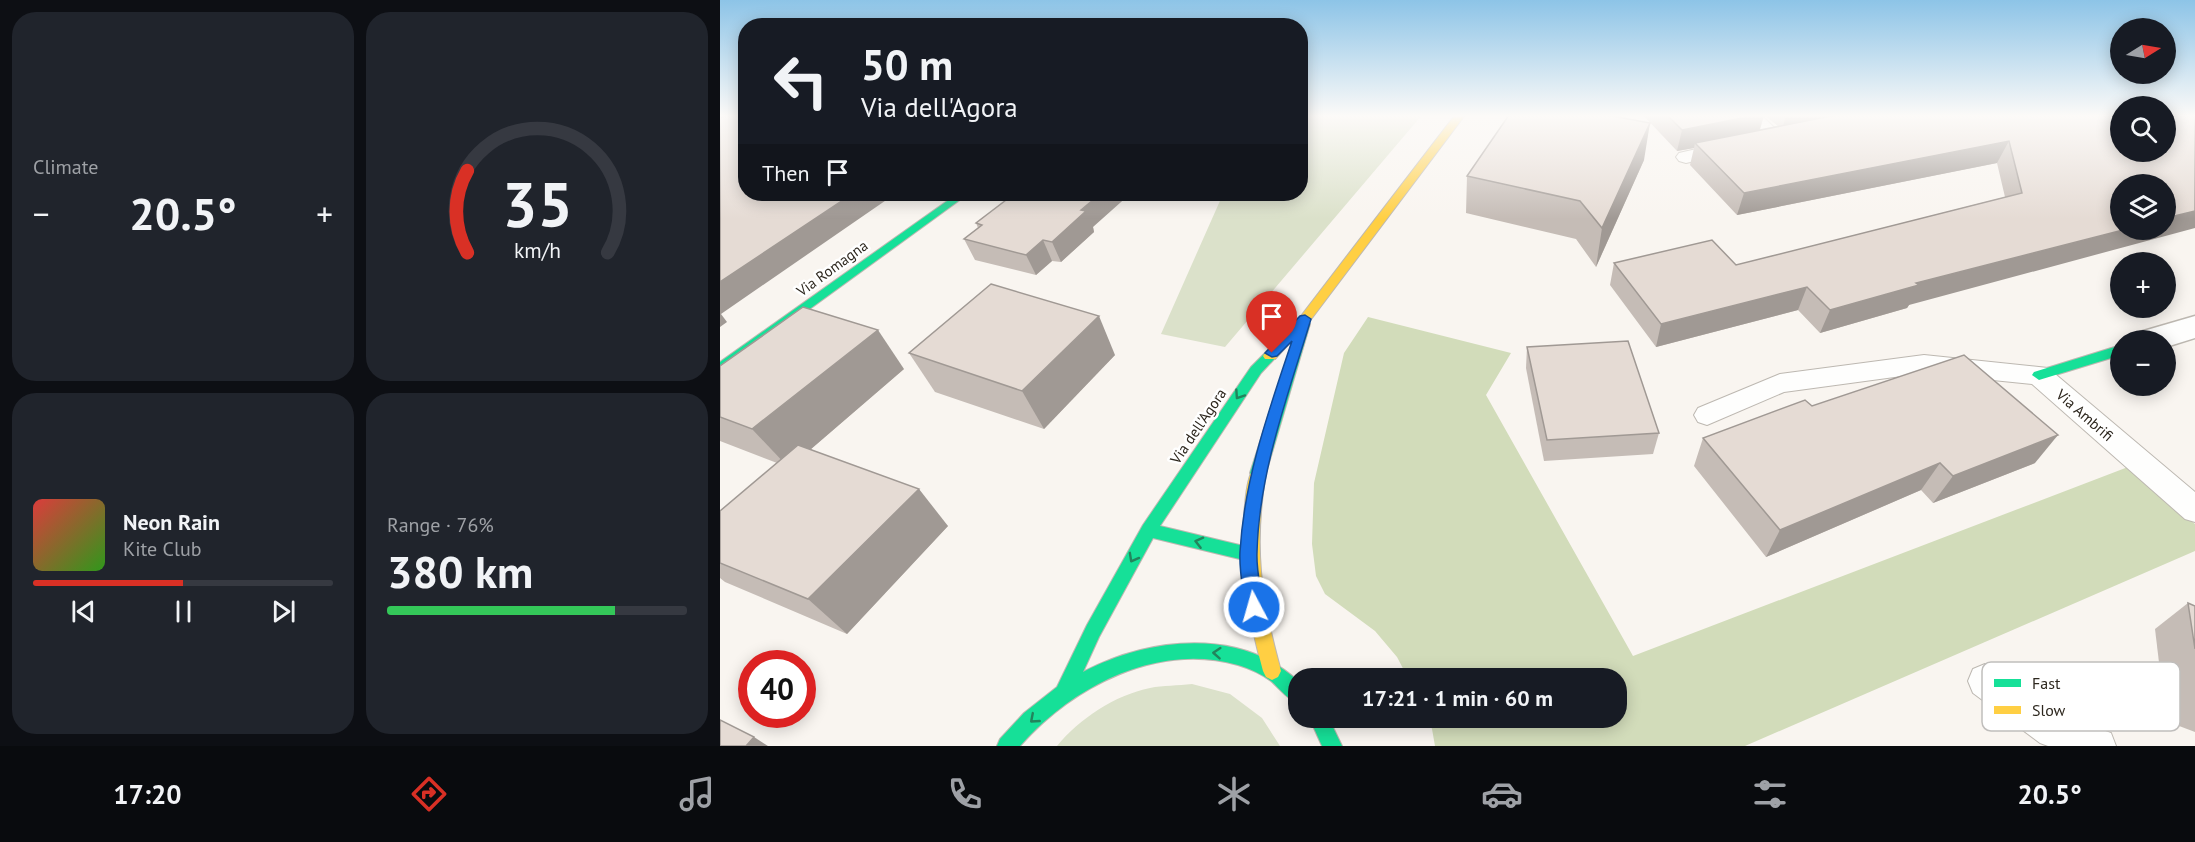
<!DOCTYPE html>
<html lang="en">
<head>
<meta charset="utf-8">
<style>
  body { margin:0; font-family:"PT Sans",sans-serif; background:#20242c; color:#f1f3f6; height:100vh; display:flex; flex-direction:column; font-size:22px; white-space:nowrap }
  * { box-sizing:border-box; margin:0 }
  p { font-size:20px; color:#9ea1a6 }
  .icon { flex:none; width:33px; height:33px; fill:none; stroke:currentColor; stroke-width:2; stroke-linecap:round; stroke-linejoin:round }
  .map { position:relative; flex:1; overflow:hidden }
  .sheet { display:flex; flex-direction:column; gap:12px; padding:12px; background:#0d0f14; width:720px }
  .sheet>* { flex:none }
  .banner { position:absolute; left:18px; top:18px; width:570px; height:183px; border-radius:24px; box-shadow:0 3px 15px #0003; background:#171b24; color:#f1f3f6; overflow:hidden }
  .needle { width:39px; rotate:79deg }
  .tools { position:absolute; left:1390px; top:18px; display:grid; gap:12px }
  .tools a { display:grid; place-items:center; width:66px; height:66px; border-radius:50%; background:#171b24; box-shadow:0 3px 15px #0003; font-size:30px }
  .speed { position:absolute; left:18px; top:650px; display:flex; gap:12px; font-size:30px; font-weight:700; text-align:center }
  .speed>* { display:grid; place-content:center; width:78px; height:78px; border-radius:50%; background:#171b24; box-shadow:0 3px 15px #0003; line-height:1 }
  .speed .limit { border:9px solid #d22; background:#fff; color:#111 }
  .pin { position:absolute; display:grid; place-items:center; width:51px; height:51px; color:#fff; margin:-62px -26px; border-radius:50% 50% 50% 0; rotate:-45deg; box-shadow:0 0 6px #0007 }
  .pin .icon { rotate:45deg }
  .me { position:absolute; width:66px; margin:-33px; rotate:354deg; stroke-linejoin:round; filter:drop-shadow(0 0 4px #0008) }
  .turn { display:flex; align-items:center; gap:21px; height:126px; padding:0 24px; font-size:27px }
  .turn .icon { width:78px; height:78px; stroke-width:2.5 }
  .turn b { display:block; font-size:42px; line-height:51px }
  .then { display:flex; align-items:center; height:57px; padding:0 24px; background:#0003; gap:12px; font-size:22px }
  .big { font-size:45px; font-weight:800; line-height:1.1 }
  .sheet .card { flex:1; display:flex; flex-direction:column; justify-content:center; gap:9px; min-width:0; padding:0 21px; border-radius:24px; background:#20242c }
  .sheet .dial { align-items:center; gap:0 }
  .dial svg { height:156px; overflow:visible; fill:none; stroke:#363941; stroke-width:7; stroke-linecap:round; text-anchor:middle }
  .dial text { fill:#f1f3f6; stroke:none }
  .song { display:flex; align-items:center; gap:18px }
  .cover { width:72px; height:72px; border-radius:9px; background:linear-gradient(135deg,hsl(0 70% 55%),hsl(110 70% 35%)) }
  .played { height:6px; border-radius:3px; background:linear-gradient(90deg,#d93025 50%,#363941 50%) }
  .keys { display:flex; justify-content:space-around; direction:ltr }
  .heat { display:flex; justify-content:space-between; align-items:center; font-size:33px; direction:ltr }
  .charge { height:9px; border-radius:4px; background:linear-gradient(90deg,#34c759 76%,#363941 0) }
  .sheet .tiles { flex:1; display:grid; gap:12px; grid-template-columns:repeat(2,1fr) }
  .trip { position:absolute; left:568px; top:668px; width:339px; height:60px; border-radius:24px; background:#171b24; box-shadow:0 3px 15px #0003; font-weight:800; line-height:60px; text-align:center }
  .dock { display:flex; height:96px; justify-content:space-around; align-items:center; background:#090b0e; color:#9ea1a6 }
  .dock .icon { width:42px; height:42px }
  .dock .selected { color:#d93025 }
  .dock b { font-size:27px; color:#f1f3f6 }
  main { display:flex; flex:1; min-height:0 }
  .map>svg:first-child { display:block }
  .green { fill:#dbe1ca }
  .forest { fill:#d2dcba }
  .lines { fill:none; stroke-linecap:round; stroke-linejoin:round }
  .lane-casing { stroke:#bdb8b1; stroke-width:2 }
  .street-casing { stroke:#bdb8b1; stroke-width:3 }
  .fast-casing { stroke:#bdb8b1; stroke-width:2 }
  .slow-casing { stroke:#bdb8b1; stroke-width:2 }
  .lane { fill:#fefefd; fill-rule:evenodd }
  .street { fill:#fefefd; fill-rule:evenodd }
  .fast { fill:#16e098; fill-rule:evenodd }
  .slow { fill:#ffcf43; fill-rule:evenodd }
  .wall { fill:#c5bcb6 }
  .shaded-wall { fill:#a09994 }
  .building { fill:#e5dbd4; stroke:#a09994; stroke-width:1.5 }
  .oneway { stroke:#22845c }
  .route { fill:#1a73e8; stroke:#114b97; stroke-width:1.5 }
  .labels { text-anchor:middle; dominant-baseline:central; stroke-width:5; stroke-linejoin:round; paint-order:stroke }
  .street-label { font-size:15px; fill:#2e281f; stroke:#fff }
  .key { fill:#fff; stroke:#c0bebc; stroke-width:1.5 }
  .key-label { font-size:16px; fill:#2e281f }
</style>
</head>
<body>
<main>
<section class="sheet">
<div class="tiles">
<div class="card"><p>Climate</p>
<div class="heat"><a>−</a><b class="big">20.5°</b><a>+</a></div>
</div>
<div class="card dial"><svg viewBox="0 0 100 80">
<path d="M14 69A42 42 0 1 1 86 69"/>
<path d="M14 69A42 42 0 0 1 14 27" stroke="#d93025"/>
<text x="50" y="56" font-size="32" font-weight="700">35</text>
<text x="50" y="72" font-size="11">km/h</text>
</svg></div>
<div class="card">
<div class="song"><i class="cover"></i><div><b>Neon Rain</b><p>Kite Club</p></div></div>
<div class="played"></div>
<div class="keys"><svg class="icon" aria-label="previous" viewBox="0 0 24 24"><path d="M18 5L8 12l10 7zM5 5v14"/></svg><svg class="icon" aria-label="pause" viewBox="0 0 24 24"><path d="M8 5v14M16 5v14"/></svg><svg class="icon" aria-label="next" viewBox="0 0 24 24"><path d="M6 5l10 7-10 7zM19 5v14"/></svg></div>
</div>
<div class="card"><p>Range · 76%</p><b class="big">380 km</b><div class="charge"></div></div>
</div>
</section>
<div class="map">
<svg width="1475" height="746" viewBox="0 0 1475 746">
  <rect width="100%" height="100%" fill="#f9f5f0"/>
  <g class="green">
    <path d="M581 115H702L505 347 441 334 503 194H580Z"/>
    <path d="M472 684 510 694 542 718 560 746H337C359 719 395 695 430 688 443 685 458 686 472 684Z"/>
  </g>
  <path class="forest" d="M648 317 791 353 766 395 913 656 1408 467 1475 524V551L1025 746H715L712 729 706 717H897V678H688L677 657 655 631 605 594 596 576 592 544 594 483 624 353Z"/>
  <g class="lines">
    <defs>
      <g id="lane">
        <path d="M1022 115H1041L1065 138 1063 142C1047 146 1031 127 1022 115Z"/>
        <path d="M1007 142 1014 144 1016 148 1014 152 966 163 959 161 956 157 959 153Z"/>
        <path d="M1204 355 1328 368 1475 492V522L1465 519 1312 384 1204 373 1064 392 987 425 978 422 974 415 978 408 1060 374Z"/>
        <path d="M1265 664 1277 669 1343 716 1391 733 1396 746H1328L1320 743 1253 693 1248 681 1253 669Z"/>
      </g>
      <path id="street" d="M1475 316V338L1446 347V340H1415L1420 332Z"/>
      <g id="fast">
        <path d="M237 194H248L0 374V362Z"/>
        <path d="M584 320 590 324 546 473 543 477 538 479 533 477 530 473 578 324Z"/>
        <path d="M1401 345V355L1319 380 1312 375 1314 372Z"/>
        <path d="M550 351 557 356 541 373 440 526 528 547 534 549 536 554 534 559 528 561 433 538 379 637 363 672C430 637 521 627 579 682V704C568 700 560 689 551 681 542 674 528 668 518 665 437 642 352 687 300 746H277L280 739 304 713 337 687 367 625 423 525 531 367 545 353Z"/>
        <path d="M589 717H608L622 746H602Z"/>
      </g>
      <g id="slow">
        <path d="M735 115H745L589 322 555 359H545L543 356 545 353 581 316Z"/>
        <path d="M538 467 543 469 546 473C533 547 541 599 561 671L558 677 552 680 546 677 543 671C528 615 518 563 525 505 526 494 527 479 533 469Z"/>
      </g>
    </defs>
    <use href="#lane" class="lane-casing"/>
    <use href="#street" class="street-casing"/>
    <use href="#fast" class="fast-casing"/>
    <use href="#slow" class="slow-casing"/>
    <use href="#lane" class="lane"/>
    <use href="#street" class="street"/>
    <use href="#fast" class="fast"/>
    <use href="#slow" class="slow"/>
  </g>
  <g class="wall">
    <path d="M923 115H1044L1040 130 1058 126 1044 115H1401L1189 305 1187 308 1100 333 1078 310 936 347 890 285 894 263 1016 265 1285 197 1277 163 1017 215 970 165 974 148 957 151Z"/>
    <path d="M924 160 876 267 856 239 746 213 747 176Z"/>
    <path d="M256 223 373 227 374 232 341 262 332 261 316 275 255 260 244 239 258 228Z"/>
    <path d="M807 347 939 433 933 454 824 461 806 368Z"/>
    <path d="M189 353 395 355 324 429 215 392Z"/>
    <path d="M0 366 184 369 91 449 228 526 127 634 5 582 0 578V511L57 463 0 441Z"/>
    <path d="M1092 406 1315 463 1213 503 1201 490 1046 557 974 466 983 438Z"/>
    <path d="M1468 603 1475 606V732L1446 721 1435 629Z"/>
  </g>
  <g class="shaded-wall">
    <path d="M1037 115H1044L1038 135 975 143 974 148 957 151 962 130Z"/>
    <path d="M1066 115H1137L1062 130Z"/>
    <path d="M930 123 924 160 876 267 882 228Z"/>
    <path d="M1289 141 1277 163 1017 215 1024 193Z"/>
    <path d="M132 194H175L1 314 7 322 0 327V282Z"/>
    <path d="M380 194H410L373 227 374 232 341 262 332 242 361 210Z"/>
    <path d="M1475 211V228L1189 305 1187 308 1100 333 1110 310 1196 283 1403 230H1446V218Z"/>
    <path d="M323 240 332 261 316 275 306 255Z"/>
    <path d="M1087 287 1078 310 936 347 941 324Z"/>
    <path d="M379 316 395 355 324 429 302 391Z"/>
    <path d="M158 330 184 369 69 468 32 429Z"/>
    <path d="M1338 435 1315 463 1213 503 1233 476Z"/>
    <path d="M1220 463 1201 490 1046 557 1060 530Z"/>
    <path d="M199 489 228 526 127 634 88 599Z"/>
    <path d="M34 737 48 746H26Z"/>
  </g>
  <g class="building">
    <path d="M7 115H26V194H132L0 282V118Z"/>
    <path d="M789 115H887L930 123 882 228 860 201 747 176Z"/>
    <path d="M947 115H1037L962 130Z"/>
    <path d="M1116 115H1401V152H1446V115H1475V211L1446 218V184H1401V230H1403L1196 283 1199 285 1110 310 1087 287 941 324 894 263 992 240 1016 265 1302 193 1289 141 1024 193 975 143Z"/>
    <path d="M294 194H380L361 210 366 211 332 242 323 240 306 255 244 239 262 225 256 223Z"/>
    <path d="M271 284 379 316 302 391 189 353Z"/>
    <path d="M83 307 158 330 32 429 0 417V366Z"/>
    <path d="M908 341 939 433 827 440 807 347Z"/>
    <path d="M1244 355 1338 435 1233 476 1220 463 1060 530 983 438 1085 400 1092 406Z"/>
    <path d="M78 445 199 489 88 599 0 563V511Z"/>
    <path d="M1468 603 1475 606V649Z"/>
    <path d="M0 720 34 737 26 746H0Z"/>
  </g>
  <defs><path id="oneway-chevron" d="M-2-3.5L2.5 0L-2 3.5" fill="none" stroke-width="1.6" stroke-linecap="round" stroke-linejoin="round" transform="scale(1.5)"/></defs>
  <g class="oneway">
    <use href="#oneway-chevron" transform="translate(519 395) rotate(124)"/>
    <use href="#oneway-chevron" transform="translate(479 542) rotate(-166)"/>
    <use href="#oneway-chevron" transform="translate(413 558) rotate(119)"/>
    <use href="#oneway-chevron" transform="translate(497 653) rotate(-176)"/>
    <use href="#oneway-chevron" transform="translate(314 719) rotate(139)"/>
  </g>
  <linearGradient id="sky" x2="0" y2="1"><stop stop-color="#8dc4e7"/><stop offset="0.53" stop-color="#fcfaf8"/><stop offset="1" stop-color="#fcfaf8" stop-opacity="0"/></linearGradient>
  <rect width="1475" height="219" fill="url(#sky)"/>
  <path class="route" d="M585 315 591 319C568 395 539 472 537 552 536 570 541 589 543 607L540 613 534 615 528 613 525 607C523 589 519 570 520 552 524 479 549 410 572 341L557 356 552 357 545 353 580 316Z"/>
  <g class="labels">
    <g class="street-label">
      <text transform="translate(112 268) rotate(-36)">Via Romagna</text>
      <text transform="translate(1365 415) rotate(41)">Via Ambrifi</text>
      <text transform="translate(478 426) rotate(-56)">Via dell'Agora</text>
    </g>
  </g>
  <rect x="1262" y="662" width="198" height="69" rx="9" class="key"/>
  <rect x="1274" y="679" width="27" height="8" fill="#16e098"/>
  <rect x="1274" y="706" width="27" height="8" fill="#ffcf43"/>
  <g class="key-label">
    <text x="1312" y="689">Fast</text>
    <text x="1312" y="716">Slow</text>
  </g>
</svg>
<div class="tools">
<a><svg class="needle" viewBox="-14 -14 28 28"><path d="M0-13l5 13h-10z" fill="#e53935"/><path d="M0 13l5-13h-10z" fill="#9ea1a6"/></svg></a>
<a><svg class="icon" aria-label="search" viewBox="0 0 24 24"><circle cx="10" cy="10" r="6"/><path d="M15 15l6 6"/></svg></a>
<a><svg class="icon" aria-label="layers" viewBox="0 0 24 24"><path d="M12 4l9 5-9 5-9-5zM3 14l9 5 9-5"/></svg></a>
<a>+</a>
<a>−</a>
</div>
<div class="speed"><div class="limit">40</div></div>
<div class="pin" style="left:552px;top:353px;background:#d93025"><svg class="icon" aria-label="arrive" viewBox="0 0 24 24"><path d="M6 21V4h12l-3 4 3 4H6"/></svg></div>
<svg class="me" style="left:534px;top:607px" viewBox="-20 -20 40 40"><circle r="17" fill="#1a73e8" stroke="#fff" stroke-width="3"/><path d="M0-11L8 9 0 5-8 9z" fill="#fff"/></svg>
<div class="trip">17:21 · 1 min · 60 m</div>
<div class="banner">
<div class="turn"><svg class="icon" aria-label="left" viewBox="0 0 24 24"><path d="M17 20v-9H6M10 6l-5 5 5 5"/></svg><div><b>50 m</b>Via dell'Agora</div></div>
<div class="then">Then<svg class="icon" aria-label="arrive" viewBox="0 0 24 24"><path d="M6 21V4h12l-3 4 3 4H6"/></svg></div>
</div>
</div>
</main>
<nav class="dock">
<b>17:20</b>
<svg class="icon selected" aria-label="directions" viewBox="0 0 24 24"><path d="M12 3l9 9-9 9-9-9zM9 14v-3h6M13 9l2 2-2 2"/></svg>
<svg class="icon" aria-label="music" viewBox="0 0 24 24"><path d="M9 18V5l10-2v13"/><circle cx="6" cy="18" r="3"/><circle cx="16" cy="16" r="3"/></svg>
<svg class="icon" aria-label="phone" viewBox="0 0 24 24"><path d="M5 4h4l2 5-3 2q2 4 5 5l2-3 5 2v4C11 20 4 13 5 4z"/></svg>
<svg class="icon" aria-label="climate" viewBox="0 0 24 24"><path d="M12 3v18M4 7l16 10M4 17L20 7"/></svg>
<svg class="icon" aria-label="car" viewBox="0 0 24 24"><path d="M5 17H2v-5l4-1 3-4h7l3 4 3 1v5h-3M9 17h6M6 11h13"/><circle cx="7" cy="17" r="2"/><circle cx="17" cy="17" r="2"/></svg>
<svg class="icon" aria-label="filters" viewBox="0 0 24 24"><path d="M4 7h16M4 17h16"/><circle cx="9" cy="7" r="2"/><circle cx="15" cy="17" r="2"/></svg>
<b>20.5°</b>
</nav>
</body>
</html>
